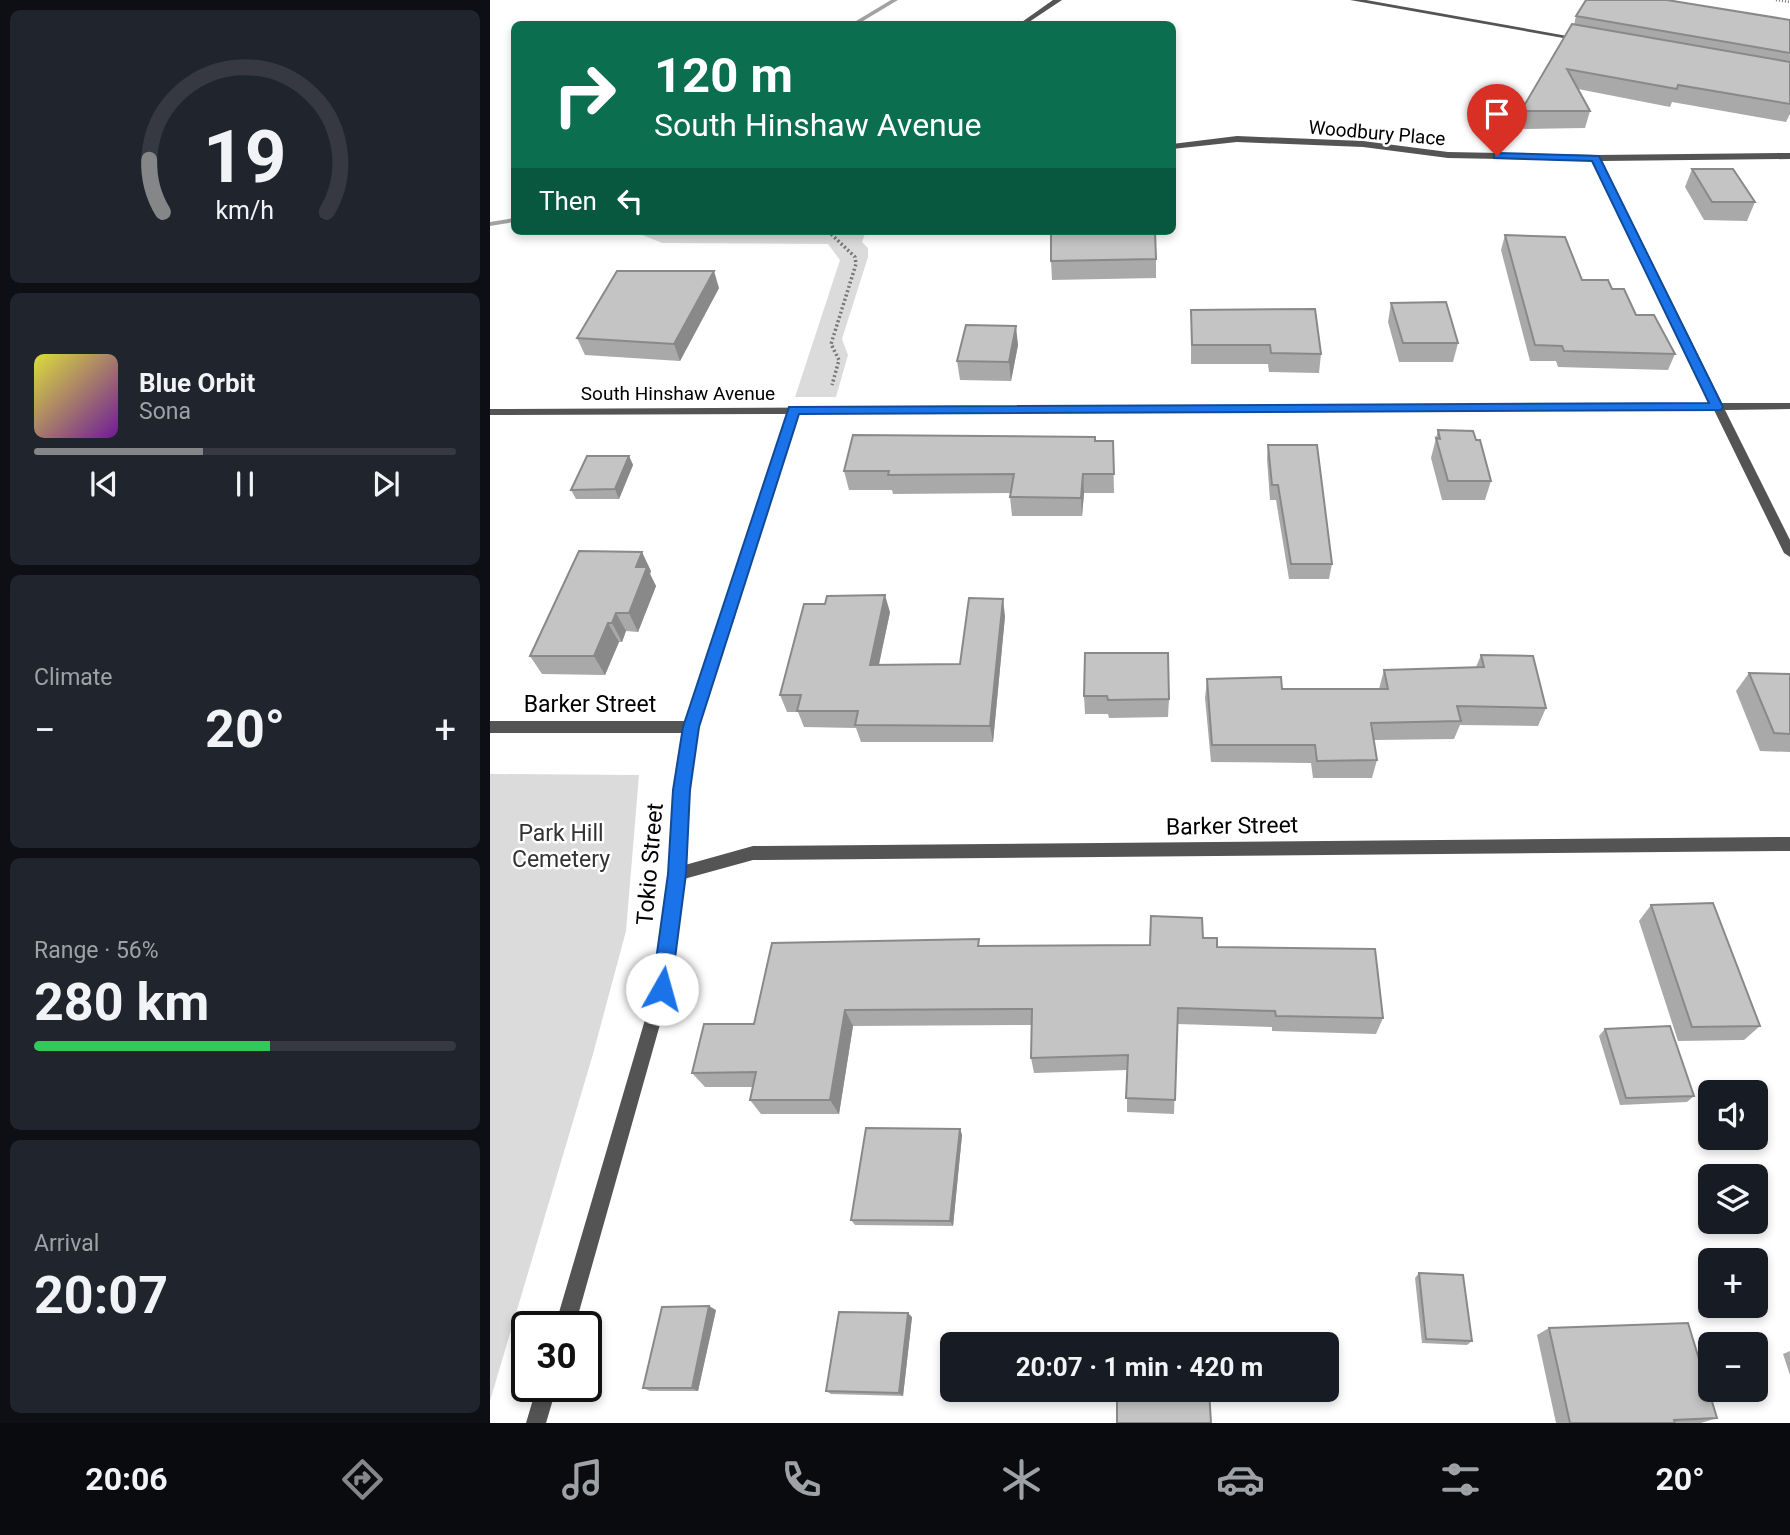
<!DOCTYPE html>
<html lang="en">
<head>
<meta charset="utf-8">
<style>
  body { margin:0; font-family:Roboto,sans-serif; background:#20242c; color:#f1f3f6; height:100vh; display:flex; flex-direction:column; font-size:26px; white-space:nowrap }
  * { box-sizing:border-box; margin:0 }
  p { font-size:23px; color:#9ea1a6 }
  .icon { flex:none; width:38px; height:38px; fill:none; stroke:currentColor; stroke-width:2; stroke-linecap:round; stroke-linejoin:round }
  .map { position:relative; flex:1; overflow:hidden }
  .side { display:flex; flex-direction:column; gap:10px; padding:10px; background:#0d0f14; width:490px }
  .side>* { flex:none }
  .top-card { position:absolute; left:21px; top:21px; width:665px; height:214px; border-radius:10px; box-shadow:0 4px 10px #0003; background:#0b6e4f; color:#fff; overflow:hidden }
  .fabs { position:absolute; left:1208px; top:1080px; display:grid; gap:14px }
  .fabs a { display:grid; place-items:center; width:70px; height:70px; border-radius:10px; background:#171b24; box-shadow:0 4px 10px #0003; font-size:35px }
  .speed { position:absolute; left:21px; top:1311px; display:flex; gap:14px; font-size:35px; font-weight:700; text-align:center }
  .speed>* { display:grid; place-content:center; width:91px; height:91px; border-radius:50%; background:#171b24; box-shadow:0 4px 10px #0003; line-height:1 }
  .speed .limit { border:4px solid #111; border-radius:10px; background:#fff; color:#111 }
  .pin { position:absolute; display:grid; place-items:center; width:60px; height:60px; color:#fff; margin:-72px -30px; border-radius:50% 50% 50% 0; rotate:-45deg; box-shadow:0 0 7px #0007 }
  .pin .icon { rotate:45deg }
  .me { position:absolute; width:77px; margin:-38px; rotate:7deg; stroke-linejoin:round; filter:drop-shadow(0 0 5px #0008) }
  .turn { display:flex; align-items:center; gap:24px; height:147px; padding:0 28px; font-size:32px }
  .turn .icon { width:91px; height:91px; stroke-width:2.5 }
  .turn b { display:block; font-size:49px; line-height:60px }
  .then { display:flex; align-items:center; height:66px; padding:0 28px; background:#0003; gap:14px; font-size:26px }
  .big { font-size:52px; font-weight:700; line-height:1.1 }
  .side .tile { flex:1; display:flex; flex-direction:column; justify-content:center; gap:10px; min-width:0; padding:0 24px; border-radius:10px; background:#20242c }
  .side .dial { align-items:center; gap:0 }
  .dial svg { height:182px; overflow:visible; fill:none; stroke:#363941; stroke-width:7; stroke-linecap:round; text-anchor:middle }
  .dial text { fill:#f1f3f6; stroke:none }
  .song { display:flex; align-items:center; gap:21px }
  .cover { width:84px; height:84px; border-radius:10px; background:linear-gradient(135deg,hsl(60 70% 55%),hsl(280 70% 35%)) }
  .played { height:7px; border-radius:4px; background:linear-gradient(90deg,#858687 40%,#363941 40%) }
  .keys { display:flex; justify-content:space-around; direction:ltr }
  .heat { display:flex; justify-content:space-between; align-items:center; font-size:38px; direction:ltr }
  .charge { height:10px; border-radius:5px; background:linear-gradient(90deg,#34c759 56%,#363941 0) }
  .trip { position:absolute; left:450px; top:1332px; width:399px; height:70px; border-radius:10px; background:#171b24; box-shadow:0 4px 10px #0003; font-weight:700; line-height:70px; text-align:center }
  .dock { display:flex; height:112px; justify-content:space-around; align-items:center; background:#090b0e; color:#9ea1a6 }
  .dock .icon { width:49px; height:49px }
  .dock .active { color:#858687 }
  .dock b { font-size:32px; color:#f1f3f6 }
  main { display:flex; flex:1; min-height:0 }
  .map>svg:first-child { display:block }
  .green { fill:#dbdbdb }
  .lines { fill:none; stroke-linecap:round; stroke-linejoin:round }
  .stream { fill:#a2a2a2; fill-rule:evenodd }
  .path-far1 { stroke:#767676; stroke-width:2.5; stroke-dasharray:1 2; stroke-linecap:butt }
  .path { stroke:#767676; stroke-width:3.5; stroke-dasharray:2 2.5; stroke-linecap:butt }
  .service { fill:#545454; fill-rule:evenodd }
  .minor { fill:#545454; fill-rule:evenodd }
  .wall { fill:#a9a9a9 }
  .shaded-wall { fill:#898989 }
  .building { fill:#c4c4c4; stroke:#898989; stroke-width:2 }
  .route { fill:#1a73e8; stroke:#114b97; stroke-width:2 }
  .labels { text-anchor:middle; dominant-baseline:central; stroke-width:5; stroke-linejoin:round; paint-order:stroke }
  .far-street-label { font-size:19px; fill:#000; stroke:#fff }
  .street-label { font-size:23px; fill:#000; stroke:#fff }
  .park-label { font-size:23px; fill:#323232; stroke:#fff }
</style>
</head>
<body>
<main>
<section class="side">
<div class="tile dial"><svg viewBox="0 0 100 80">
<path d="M14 69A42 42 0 1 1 86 69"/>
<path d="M14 69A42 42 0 0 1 8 46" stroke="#858687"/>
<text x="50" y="56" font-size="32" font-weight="700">19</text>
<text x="50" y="72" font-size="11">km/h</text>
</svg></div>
<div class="tile">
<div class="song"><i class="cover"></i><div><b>Blue Orbit</b><p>Sona</p></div></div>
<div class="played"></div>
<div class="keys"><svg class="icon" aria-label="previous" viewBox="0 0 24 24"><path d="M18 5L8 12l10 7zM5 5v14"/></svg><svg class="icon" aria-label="pause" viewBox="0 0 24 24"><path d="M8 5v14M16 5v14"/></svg><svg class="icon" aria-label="next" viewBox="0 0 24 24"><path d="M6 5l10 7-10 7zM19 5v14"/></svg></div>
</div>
<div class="tile"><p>Climate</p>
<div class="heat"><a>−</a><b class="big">20°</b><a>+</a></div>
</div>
<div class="tile"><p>Range · 56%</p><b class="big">280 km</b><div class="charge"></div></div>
<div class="tile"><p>Arrival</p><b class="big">20:07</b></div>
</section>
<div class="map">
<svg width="1300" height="1423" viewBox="0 0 1300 1423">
  <rect width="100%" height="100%" fill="#fff"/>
  <g class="green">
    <path d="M143 231H376L372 242 378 248V257L352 339 358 355 346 397H305L350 260 338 244 172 243Z"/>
    <path d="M0 774 149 775 136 931 103 1054 0 1401Z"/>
  </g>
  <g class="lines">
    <g class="stream">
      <path d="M401 0H408L368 24H361Z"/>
      <path d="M24 218V222L0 226V222Z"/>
    </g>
    <path class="path-far1" d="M1286 0 1300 2"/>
    <g class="path">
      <path d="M257 231H336"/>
      <path d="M338 231 365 257 366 264 341 344 349 360 342 385"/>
    </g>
    <path class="service" d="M0 721H201L206 723 208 727 206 731 201 733H0Z"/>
    <g class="minor">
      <path d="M563 0H572L536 24H529Z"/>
      <path d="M860 0H876L1094 39 1090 41Z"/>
      <path d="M747 136 873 141 958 152 1106 155 1300 153V159L1112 161 1232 403H1300V409L1235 410 1300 540V557L1294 553 1224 410 308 414 208 727 198 790 195 865 263 846 1300 837V851L263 860 194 879 180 989 85 1326H65L164 989 179 874 184 790 194 727 297 414 0 415V409L1221 403 1103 161 958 158 873 147 747 142 682 149V144Z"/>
      <path d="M47 1386H67L56 1423H36Z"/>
    </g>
  </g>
  <g class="wall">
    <path d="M1086 16 1300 20V114L1296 122 1182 102 1180 107 1088 89 1100 111 1095 128 1027 129 1031 111 1084 25Z"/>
    <path d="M1202 169 1265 202 1257 221 1214 220 1195 187Z"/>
    <path d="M1015 235 1092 280 1122 289 1185 354 1178 370 1068 367 1066 361H1040L1011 250Z"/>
    <path d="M666 259V278L562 280 561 261Z"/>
    <path d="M229 288 190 361 95 355 87 338Z"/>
    <path d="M901 303 968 343 963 362H909L898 322Z"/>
    <path d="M701 310 831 354 829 373 779 372 778 364H701Z"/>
    <path d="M528 345 521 381 470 380 467 361Z"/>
    <path d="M948 430 986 440 1001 481 995 500H952L941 458Z"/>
    <path d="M606 441H623L624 493H594L592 516H522L520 497V493L403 494 402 490H359L354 471Z"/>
    <path d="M778 445 842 564 839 579H799L786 500H780L777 459Z"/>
    <path d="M139 456 143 465 129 499H86L81 490Z"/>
    <path d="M161 571 160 574 166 586 148 632 136 631 132 642H129L115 675 52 674 40 656Z"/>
    <path d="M400 612 389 665 470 664 515 616 503 742H371L366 728 314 727 308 712H297L290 695Z"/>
    <path d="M595 653 679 699 678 717 619 718 618 714H595L594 696Z"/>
    <path d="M991 655 1056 708 1048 726 970 725 964 739 884 740 887 760 882 778H823L821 763 721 762 715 698 717 679 792 689H889L894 670 986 667Z"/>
    <path d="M1259 673 1300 674V752L1270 751 1246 691Z"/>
    <path d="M1161 905 1270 1026 1254 1040 1188 1041 1149 921Z"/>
    <path d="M713 938 727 947 893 1018 886 1034 782 1031V1027L687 1024 684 1114 637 1112V1070L544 1073 541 1058V1025L363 1026 349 1114H271L260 1100 263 1087H215L202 1073 264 1024 491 946 660 945Z"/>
    <path d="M1115 1029 1204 1096 1197 1102 1130 1105 1109 1036Z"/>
    <path d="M470 1129 472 1135 463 1226 365 1225 361 1220Z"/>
    <path d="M929 1273 982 1341 977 1345 932 1343 925 1278Z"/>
    <path d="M226 1310 208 1391H160L153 1388Z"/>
    <path d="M422 1317 413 1396 341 1394 336 1391Z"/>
    <path d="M1059 1328 1227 1418 1211 1423H1066L1047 1335Z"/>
    <path d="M1300 1351V1375L1293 1354Z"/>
  </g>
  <g class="shaded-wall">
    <path d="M224 271 229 288 190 361 184 344Z"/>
    <path d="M526 326 528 345 521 381 519 362Z"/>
    <path d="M139 456 143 465 129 499 125 489Z"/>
    <path d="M593 474 594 493 592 516 591 498Z"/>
    <path d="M152 552 161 571 160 574 166 586 148 632 139 613 146 567Z"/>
    <path d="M395 595 400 612 385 682 380 665Z"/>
    <path d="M513 599 515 616 503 742 500 726Z"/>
    <path d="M126 613 136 631 132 642 122 623Z"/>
    <path d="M118 623 129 642 115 675 104 656Z"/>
    <path d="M355 1010 363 1026 349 1114 340 1100Z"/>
    <path d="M470 1129 472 1135 463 1226 460 1221Z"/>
    <path d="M219 1306 226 1310 208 1391 202 1388Z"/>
    <path d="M418 1313 422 1317 413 1396 409 1393Z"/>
  </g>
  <g class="building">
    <path d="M1096 0H1177L1300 20V53L1086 16Z"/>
    <path d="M1082 24 1300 62V104L1188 85 1187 89 1077 69 1100 111H1031Z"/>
    <path d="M1202 169H1243L1265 202H1222Z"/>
    <path d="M561 231H665L666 259 561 261Z"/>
    <path d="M1015 235 1075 237 1092 280H1118L1122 289H1134L1146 315H1164L1185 354 1074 351 1072 346 1045 345Z"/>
    <path d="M127 271H224L184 344 87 338Z"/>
    <path d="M956 302 968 343H913L901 303Z"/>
    <path d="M825 309 831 354 781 353 780 345H702L701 310Z"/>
    <path d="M476 325 526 326 519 362 467 361Z"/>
    <path d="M948 430 983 431 986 440H990L1001 481H958L946 438 950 439Z"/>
    <path d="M363 435 605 437V441H623L624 474H593L591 498 520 497 524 474 398 475 399 471H354Z"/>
    <path d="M778 445H827L842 564H801L788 485H782Z"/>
    <path d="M97 456H139L125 489 81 490Z"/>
    <path d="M89 551 152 552 146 567H157L139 613H126L122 623H118L104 656H40Z"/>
    <path d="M395 595 380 665 470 664 479 598 513 599 500 726 365 725 368 711H307L311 695H290L314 604H335L337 596Z"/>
    <path d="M595 653H678L679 699 618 700 617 696H594Z"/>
    <path d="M991 655 1043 656 1056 708 967 706 971 721 881 723 887 760 827 761 825 745H722L717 679 791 677 792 689H898L894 670 994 667Z"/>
    <path d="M1259 673 1300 674V734L1284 733Z"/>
    <path d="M1223 903 1270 1026 1202 1027 1161 905Z"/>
    <path d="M661 916 712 918 713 938H727V947L885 949 893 1018 786 1016 785 1011 688 1008 685 1100 636 1098 638 1055 541 1058 542 1009 355 1010 340 1100H260L266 1072 202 1073 214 1024H264L282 943 489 939 488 946 660 945Z"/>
    <path d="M1180 1026 1204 1096 1136 1098 1115 1029Z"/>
    <path d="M376 1128 470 1129 460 1221 361 1220Z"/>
    <path d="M929 1273 973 1275 982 1341 936 1339Z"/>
    <path d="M219 1306 202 1388H153L172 1307Z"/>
    <path d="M349 1312 418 1313 409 1393 336 1391Z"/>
    <path d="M1198 1323 1227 1418 1184 1420 1185 1423H1080L1059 1328Z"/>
    <path d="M627 1390H719L721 1423H627Z"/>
  </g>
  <path class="route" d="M1007 153 1109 156 1233 407 1231 410 309 414 209 727 200 790 196 874 181 989 178 996 172 998 165 996 162 989 178 874 183 790 193 727 299 407 1219 403 1102 161 1004 158V154Z"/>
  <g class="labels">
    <g class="far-street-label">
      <text transform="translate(887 133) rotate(5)">Woodbury Place</text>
      <text x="188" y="393">South Hinshaw Avenue</text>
    </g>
    <g class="street-label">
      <text x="100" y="704">Barker Street</text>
      <text transform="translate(742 826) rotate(-1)">Barker Street</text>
      <text transform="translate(160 864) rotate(-85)">Tokio Street</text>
    </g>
    <g class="park-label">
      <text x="71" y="833">Park Hill<tspan x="71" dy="26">Cemetery</tspan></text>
    </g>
  </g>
</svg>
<div class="fabs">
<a><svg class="icon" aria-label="sound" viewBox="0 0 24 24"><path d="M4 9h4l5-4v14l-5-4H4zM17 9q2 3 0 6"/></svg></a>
<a><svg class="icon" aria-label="layers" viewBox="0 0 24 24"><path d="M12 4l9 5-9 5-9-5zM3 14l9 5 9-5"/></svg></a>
<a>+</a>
<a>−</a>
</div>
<div class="speed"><div class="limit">30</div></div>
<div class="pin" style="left:1007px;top:156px;background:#d93025"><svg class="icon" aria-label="arrive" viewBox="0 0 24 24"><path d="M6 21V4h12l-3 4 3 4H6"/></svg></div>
<svg class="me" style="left:172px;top:989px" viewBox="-20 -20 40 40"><circle r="19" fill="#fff"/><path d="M0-13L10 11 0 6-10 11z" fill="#1a73e8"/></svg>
<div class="trip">20:07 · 1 min · 420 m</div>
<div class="top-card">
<div class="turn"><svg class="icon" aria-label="right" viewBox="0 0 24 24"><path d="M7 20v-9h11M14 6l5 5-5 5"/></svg><div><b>120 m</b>South Hinshaw Avenue</div></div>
<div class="then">Then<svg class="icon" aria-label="left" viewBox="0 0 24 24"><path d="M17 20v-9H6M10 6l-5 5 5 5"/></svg></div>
</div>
</div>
</main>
<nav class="dock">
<b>20:06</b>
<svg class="icon active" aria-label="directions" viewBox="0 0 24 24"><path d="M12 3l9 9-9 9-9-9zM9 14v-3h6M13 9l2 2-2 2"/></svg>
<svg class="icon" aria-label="music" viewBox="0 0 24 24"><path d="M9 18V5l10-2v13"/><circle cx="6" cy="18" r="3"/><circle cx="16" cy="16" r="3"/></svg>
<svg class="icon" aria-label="phone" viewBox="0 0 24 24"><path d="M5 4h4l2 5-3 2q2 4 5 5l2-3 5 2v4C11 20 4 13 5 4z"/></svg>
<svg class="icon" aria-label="climate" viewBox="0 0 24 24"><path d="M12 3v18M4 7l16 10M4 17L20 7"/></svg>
<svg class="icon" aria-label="car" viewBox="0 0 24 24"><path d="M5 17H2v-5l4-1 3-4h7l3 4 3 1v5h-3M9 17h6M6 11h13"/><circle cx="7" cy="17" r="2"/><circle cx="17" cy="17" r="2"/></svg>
<svg class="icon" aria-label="filters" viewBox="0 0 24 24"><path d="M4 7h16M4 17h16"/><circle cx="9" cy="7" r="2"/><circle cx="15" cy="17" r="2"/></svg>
<b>20°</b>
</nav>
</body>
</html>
